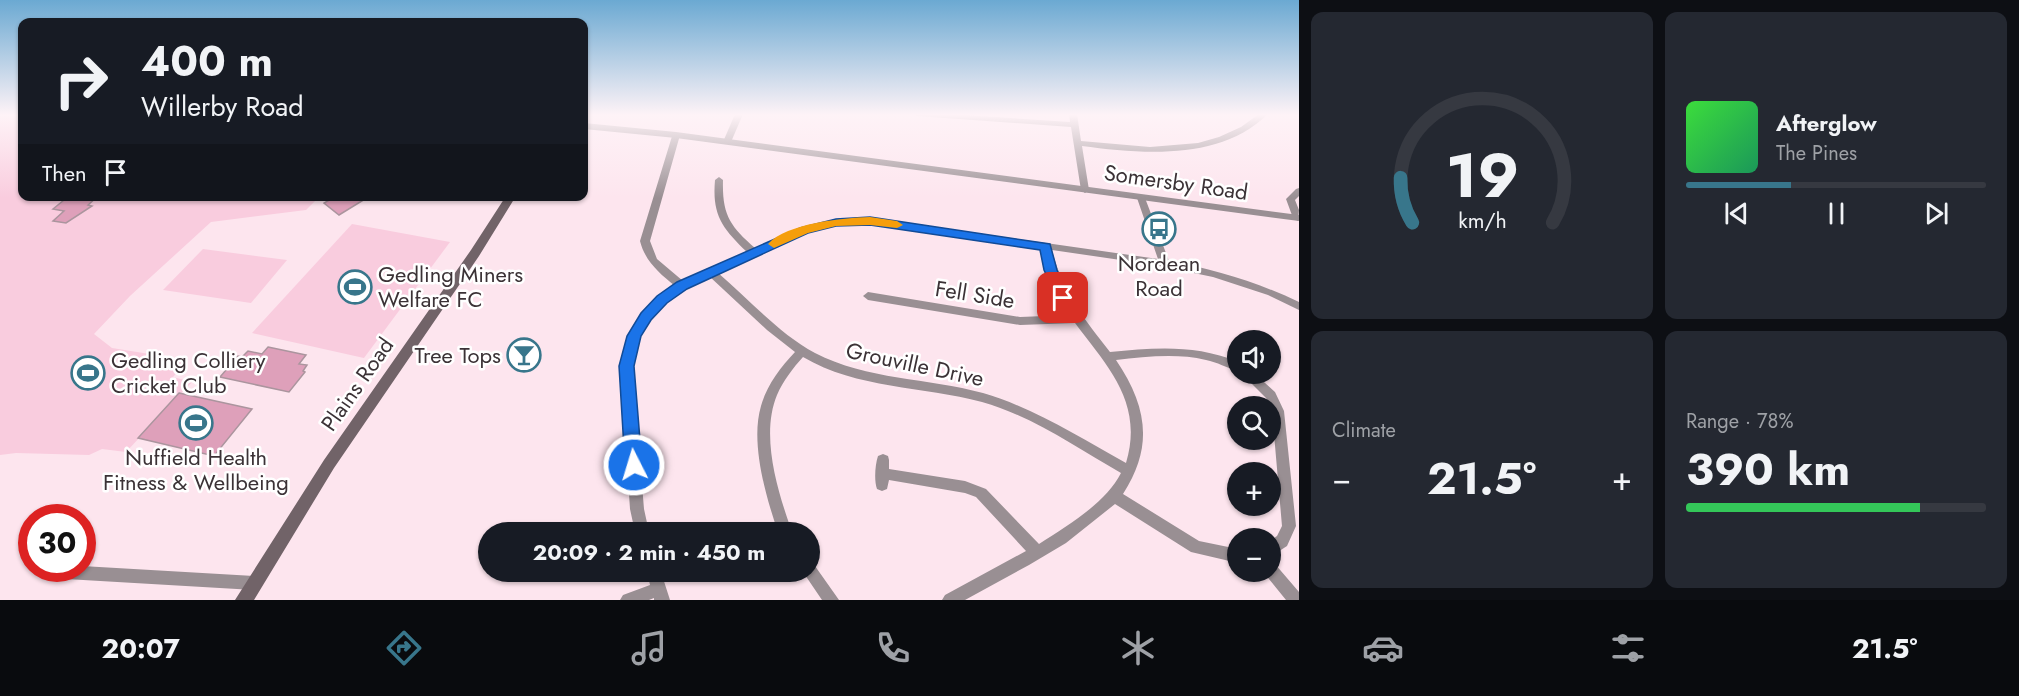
<!DOCTYPE html>
<html lang="en">
<head>
<meta charset="utf-8">
<style>
  body { margin:0; font-family:Jost,sans-serif; background:#242831; color:#f1f3f6; height:100vh; display:flex; flex-direction:column; font-size:22px; white-space:nowrap }
  * { box-sizing:border-box; margin:0 }
  p { font-size:20px; color:#9ea1a6 }
  .icon { flex:none; width:33px; height:33px; fill:none; stroke:currentColor; stroke-width:2; stroke-linecap:round; stroke-linejoin:round }
  .map { position:relative; flex:1; overflow:hidden }
  .details { display:flex; flex-direction:column; gap:12px; padding:12px; background:#0d0f14; width:720px }
  .details>* { flex:none }
  .hud { position:absolute; left:18px; top:18px; width:570px; height:183px; border-radius:12px; box-shadow:0 2px 4px #0004; background:#171b24; color:#f1f3f6; overflow:hidden }
  .tools { position:absolute; left:1227px; top:330px; display:grid; gap:12px }
  .tools a { display:grid; place-items:center; width:54px; height:54px; border-radius:50%; background:#171b24; box-shadow:0 2px 4px #0004; font-size:30px }
  .speed { position:absolute; left:18px; top:504px; display:flex; gap:12px; font-size:30px; font-weight:700; text-align:center }
  .speed>* { display:grid; place-content:center; width:78px; height:78px; border-radius:50%; background:#171b24; box-shadow:0 2px 4px #0004; line-height:1 }
  .speed .limit { border:9px solid #d22; background:#fff; color:#111 }
  .pin { position:absolute; display:grid; place-items:center; width:51px; height:51px; color:#fff; margin:-26px; border-radius:12px; box-shadow:0 3px 9px #0006 }
  .me { position:absolute; width:66px; margin:-33px; rotate:355deg; stroke-linejoin:round; filter:drop-shadow(0 0 4px #0008) }
  .turn { display:flex; align-items:center; gap:21px; height:126px; padding:0 24px; font-size:27px }
  .turn .icon { width:78px; height:78px; stroke-width:2.5 }
  .turn b { display:block; font-size:42px; line-height:51px }
  .then { display:flex; align-items:center; height:57px; padding:0 24px; background:#0003; gap:12px; font-size:22px }
  .big { font-size:45px; font-weight:700; line-height:1.1 }
  .details .card { flex:1; display:flex; flex-direction:column; justify-content:center; gap:9px; min-width:0; padding:0 21px; border-radius:12px; background:#242831 }
  .details .dial { align-items:center; gap:0 }
  .dial svg { height:156px; overflow:visible; fill:none; stroke:#363941; stroke-width:7; stroke-linecap:round; text-anchor:middle }
  .dial text { fill:#f1f3f6; stroke:none }
  .song { display:flex; align-items:center; gap:18px }
  .cover { width:72px; height:72px; border-radius:9px; background:linear-gradient(135deg,hsl(120 70% 55%),hsl(150 70% 35%)) }
  .played { height:6px; border-radius:3px; background:linear-gradient(90deg,#38768b 35%,#363941 35%) }
  .keys { display:flex; justify-content:space-around; direction:ltr }
  .heat { display:flex; justify-content:space-between; align-items:center; font-size:33px; direction:ltr }
  .charge { height:9px; border-radius:4px; background:linear-gradient(90deg,#34c759 78%,#363941 0) }
  .details .tiles { flex:1; display:grid; gap:12px; grid-template-columns:repeat(2,1fr) }
  .trip { position:absolute; left:478px; top:522px; width:342px; height:60px; border-radius:30px; background:#171b24; box-shadow:0 2px 4px #0004; font-weight:700; line-height:60px; text-align:center }
  .menu { display:flex; height:96px; justify-content:space-around; align-items:center; background:#090b0e; color:#9ea1a6 }
  .menu .icon { width:42px; height:42px }
  .menu .selected { color:#38768b }
  .menu b { font-size:27px; color:#f1f3f6 }
  main { display:flex; flex:1; min-height:0 }
  .map>svg:first-child { display:block }
  .green { fill:#f9ccde }
  .building { fill:#dea0ba; stroke:#ab959e; stroke-width:1.5 }
  .lines { fill:none; stroke-linecap:round; stroke-linejoin:round }
  .minor { fill:#998f93; fill-rule:evenodd }
  .tertiary { fill:#998f93; fill-rule:evenodd }
  .secondary { fill:#716368; fill-rule:evenodd }
  .route { fill:#1a73e8; stroke:#114b97; stroke-width:1.5 }
  .slow { fill:#f59e0b }
  .labels { text-anchor:middle; dominant-baseline:central; stroke-width:5; stroke-linejoin:round; paint-order:stroke }
  .street-label { font-size:22px; fill:#3b3236; stroke:#fff }
  .poi-label { font-size:22px; fill:#3b3236; stroke:#fff }
</style>
</head>
<body>
<main>
<div class="map">
<svg width="1299" height="600" viewBox="0 0 1299 600">
  <rect width="100%" height="100%" fill="#fde5ee"/>
  <g class="green">
    <path d="M0 114H22V196L319 197 306 210 211 222 130 296 94 334 112 348 181 359 180 369 173 377 192 382 126 452 102 449 89 455 16 453 0 455Z"/>
    <path d="M352 224 450 242 364 358 252 333Z"/>
    <path d="M203 249 287 260 251 303 163 290Z"/>
  </g>
  <g class="building">
    <path d="M69 196H98L88 205 92 206 66 223 53 221 64 211 53 209Z"/>
    <path d="M336 196H370L339 215 324 203Z"/>
    <path d="M268 347 306 355 299 364 307 365 303 371 305 372 289 392 220 377 238 356 242 357 248 351 262 354Z"/>
    <path d="M179 393 252 409 214 456 138 438Z"/>
  </g>
  <g class="lines">
    <g class="minor">
      <path d="M735 114H743L731 142 727 144H724L723 142Z"/>
      <path d="M913 114H950L1070 122 1069 114H1077L1081 141 1150 147 1198 143 1219 137 1241 127 1259 114H1268C1220 161 1143 154 1082 146L1089 190 1085 193 1081 190 1071 127 917 116Z"/>
      <path d="M673 133H676L680 135 650 241 657 259 683 281 706 269 747 252C722 228 712 215 715 180L719 177 723 180C722 215 730 226 755 248L801 229 833 220 870 218 1158 259 1137 198 1141 195 1145 198 1169 261C1214 269 1257 282 1299 302V310L1268 295 1213 277 1155 265 1052 250C1063 294 1083 317 1110 352 1154 348 1195 344 1238 362V371C1227 368 1217 362 1206 360 1176 353 1145 357 1116 360 1147 406 1154 446 1123 494L1199 541 1238 549V563L1191 552 1115 504 1066 543 1029 565 965 600H942L945 595 1026 551 976 497 965 493 889 480 887 489 882 491 877 489C874 481 875 465 878 456L883 454 888 456 889 460V469L965 481 986 489 1039 544C1067 526 1106 503 1121 473 1077 448 1032 416 982 402 923 386 857 389 803 357 793 368 783 381 777 395 760 436 778 492 792 532H778C766 497 750 443 761 406 767 385 780 368 795 352L767 330 709 276C662 301 635 318 633 376L644 509 649 532H635L630 509 621 376C623 338 640 304 675 286 659 273 645 261 640 241ZM870 224 1042 249 1053 286 1070 315 1020 317 868 292 863 296 868 300 1020 325 1075 323C1108 367 1144 403 1126 463 1079 437 1034 408 983 393 928 378 867 380 815 353 778 333 749 299 717 272L807 233 836 225Z"/>
      <path d="M1299 188V196L1295 200 1299 210 1298 221 1293 218 1286 199 1296 189Z"/>
      <path d="M1242 374H1255L1275 392 1284 411 1296 526 1287 546 1270 557V541L1277 536 1282 526 1272 411 1266 398Z"/>
      <path d="M1270 562 1275 564 1299 592V600H1286L1265 574 1264 572H1270Z"/>
      <path d="M810 564 815 566 839 600H822L803 572H810Z"/>
      <path d="M82 566 254 576 259 578 261 583 259 588 254 590 66 579 61 577 59 572 60 568H82Z"/>
      <path d="M647 572H661L670 600H654V598L649 600H620L623 595 650 585Z"/>
    </g>
    <path class="tertiary" d="M584 123 676 132 1299 215V221L676 138 584 129Z"/>
    <path class="secondary" d="M506 196H516L479 256 334 468 254 600H235L324 460 471 250Z"/>
  </g>
  <linearGradient id="sky" x2="0" y2="1"><stop stop-color="#6ba9d2"/><stop offset="0.58" stop-color="#fef3f7"/><stop offset="1" stop-color="#fef3f7" stop-opacity="0"/></linearGradient>
  <rect width="1299" height="198" fill="url(#sky)"/>
  <path class="route" d="M870 217 1050 244 1057 270 1070 298 1068 302H1059L1044 270 1040 250 870 225 836 226 808 233 687 289 667 303 651 320 641 336 634 366 642 465 640 470 634 472 628 470 625 465 619 366 627 336 641 313 657 296 677 282 800 228 836 219Z"/>
  <path class="slow" d="M870 217 897 221 903 225 897 228 870 225 836 226 808 233 774 248 768 244C787 223 843 218 870 217Z"/>
  <defs>
    <symbol id="bus-ring" viewBox="-11 -11 22 22"><circle r="9.5" fill="#fff" stroke="#38768b" stroke-width="1.5"/><path d="M-5-6H5V4H4V6H2V4H-2V6H-4V4H-5ZM-3.5-4V0h7V-4ZM-3.5 1.2v1.5H-2V1.2ZM2 1.2v1.5H3.5V1.2Z" fill="#38768b"/></symbol>
    <symbol id="stadium-ring" viewBox="-11 -11 22 22"><circle r="9.5" fill="#fff" stroke="#38768b" stroke-width="1.5"/><path d="M0-5a6.5 5 0 1 0 0 10a6.5 5 0 1 0 0-10ZM-3.5-1.8h7v3.6h-7Z" fill="#38768b"/></symbol>
    <symbol id="bar-ring" viewBox="-11 -11 22 22"><circle r="9.5" fill="#fff" stroke="#38768b" stroke-width="1.5"/><path d="M-6-5H6L.8 .8V4.5H3.5V6h-7V4.5H-.8V.8Z" fill="#38768b"/></symbol>
  </defs>
  <g fill-rule="evenodd">
    <use href="#bus-ring" x="1140" y="210" width="38" height="38"/>
    <use href="#stadium-ring" x="336" y="268" width="38" height="38"/>
    <use href="#bar-ring" x="505" y="336" width="38" height="38"/>
    <use href="#stadium-ring" x="69" y="354" width="38" height="38"/>
    <use href="#stadium-ring" x="177" y="404" width="38" height="38"/>
  </g>
  <g class="labels">
    <g class="street-label">
      <text transform="translate(1176 182) rotate(8)">Somersby Road</text>
      <text transform="translate(975 294) rotate(9)">Fell Side</text>
      <text transform="translate(915 364) rotate(12)">Grouville Drive</text>
      <text transform="translate(357 384) rotate(-55)">Plains Road</text>
    </g>
    <g class="poi-label">
      <text x="1159" y="263">Nordean<tspan x="1159" dy="25">Road</tspan></text>
      <text x="378" y="274" text-anchor="start">Gedling Miners<tspan x="378" dy="25">Welfare FC</tspan></text>
      <text x="501" y="355" text-anchor="end">Tree Tops</text>
      <text x="111" y="360" text-anchor="start">Gedling Colliery<tspan x="111" dy="25">Cricket Club</tspan></text>
      <text x="196" y="457">Nuffield Health<tspan x="196" dy="25">Fitness &amp; Wellbeing</tspan></text>
    </g>
  </g>
</svg>
<div class="tools">
<a><svg class="icon" aria-label="sound" viewBox="0 0 24 24"><path d="M4 9h4l5-4v14l-5-4H4zM17 9q2 3 0 6"/></svg></a>
<a><svg class="icon" aria-label="search" viewBox="0 0 24 24"><circle cx="10" cy="10" r="6"/><path d="M15 15l6 6"/></svg></a>
<a>+</a>
<a>−</a>
</div>
<div class="speed"><div class="limit">30</div></div>
<div class="pin" style="left:1063px;top:298px;background:#d93025"><svg class="icon" aria-label="arrive" viewBox="0 0 24 24"><path d="M6 21V4h12l-3 4 3 4H6"/></svg></div>
<svg class="me" style="left:634px;top:465px" viewBox="-20 -20 40 40"><circle r="17" fill="#1a73e8" stroke="#fff" stroke-width="3"/><path d="M0-11L8 9 0 5-8 9z" fill="#fff"/></svg>
<div class="trip">20:09 · 2 min · 450 m</div>
<div class="hud">
<div class="turn"><svg class="icon" aria-label="right" viewBox="0 0 24 24"><path d="M7 20v-9h11M14 6l5 5-5 5"/></svg><div><b>400 m</b>Willerby Road</div></div>
<div class="then">Then<svg class="icon" aria-label="arrive" viewBox="0 0 24 24"><path d="M6 21V4h12l-3 4 3 4H6"/></svg></div>
</div>
</div>
<section class="details">
<div class="tiles">
<div class="card dial"><svg viewBox="0 0 100 80">
<path d="M14 69A42 42 0 1 1 86 69"/>
<path d="M14 69A42 42 0 0 1 8 46" stroke="#38768b"/>
<text x="50" y="56" font-size="32" font-weight="700">19</text>
<text x="50" y="72" font-size="11">km/h</text>
</svg></div>
<div class="card">
<div class="song"><i class="cover"></i><div><b>Afterglow</b><p>The Pines</p></div></div>
<div class="played"></div>
<div class="keys"><svg class="icon" aria-label="previous" viewBox="0 0 24 24"><path d="M18 5L8 12l10 7zM5 5v14"/></svg><svg class="icon" aria-label="pause" viewBox="0 0 24 24"><path d="M8 5v14M16 5v14"/></svg><svg class="icon" aria-label="next" viewBox="0 0 24 24"><path d="M6 5l10 7-10 7zM19 5v14"/></svg></div>
</div>
<div class="card"><p>Climate</p>
<div class="heat"><a>−</a><b class="big">21.5°</b><a>+</a></div>
</div>
<div class="card"><p>Range · 78%</p><b class="big">390 km</b><div class="charge"></div></div>
</div>
</section>
</main>
<nav class="menu">
<b>20:07</b>
<svg class="icon selected" aria-label="directions" viewBox="0 0 24 24"><path d="M12 3l9 9-9 9-9-9zM9 14v-3h6M13 9l2 2-2 2"/></svg>
<svg class="icon" aria-label="music" viewBox="0 0 24 24"><path d="M9 18V5l10-2v13"/><circle cx="6" cy="18" r="3"/><circle cx="16" cy="16" r="3"/></svg>
<svg class="icon" aria-label="phone" viewBox="0 0 24 24"><path d="M5 4h4l2 5-3 2q2 4 5 5l2-3 5 2v4C11 20 4 13 5 4z"/></svg>
<svg class="icon" aria-label="climate" viewBox="0 0 24 24"><path d="M12 3v18M4 7l16 10M4 17L20 7"/></svg>
<svg class="icon" aria-label="car" viewBox="0 0 24 24"><path d="M5 17H2v-5l4-1 3-4h7l3 4 3 1v5h-3M9 17h6M6 11h13"/><circle cx="7" cy="17" r="2"/><circle cx="17" cy="17" r="2"/></svg>
<svg class="icon" aria-label="filters" viewBox="0 0 24 24"><path d="M4 7h16M4 17h16"/><circle cx="9" cy="7" r="2"/><circle cx="15" cy="17" r="2"/></svg>
<b>21.5°</b>
</nav>
</body>
</html>
